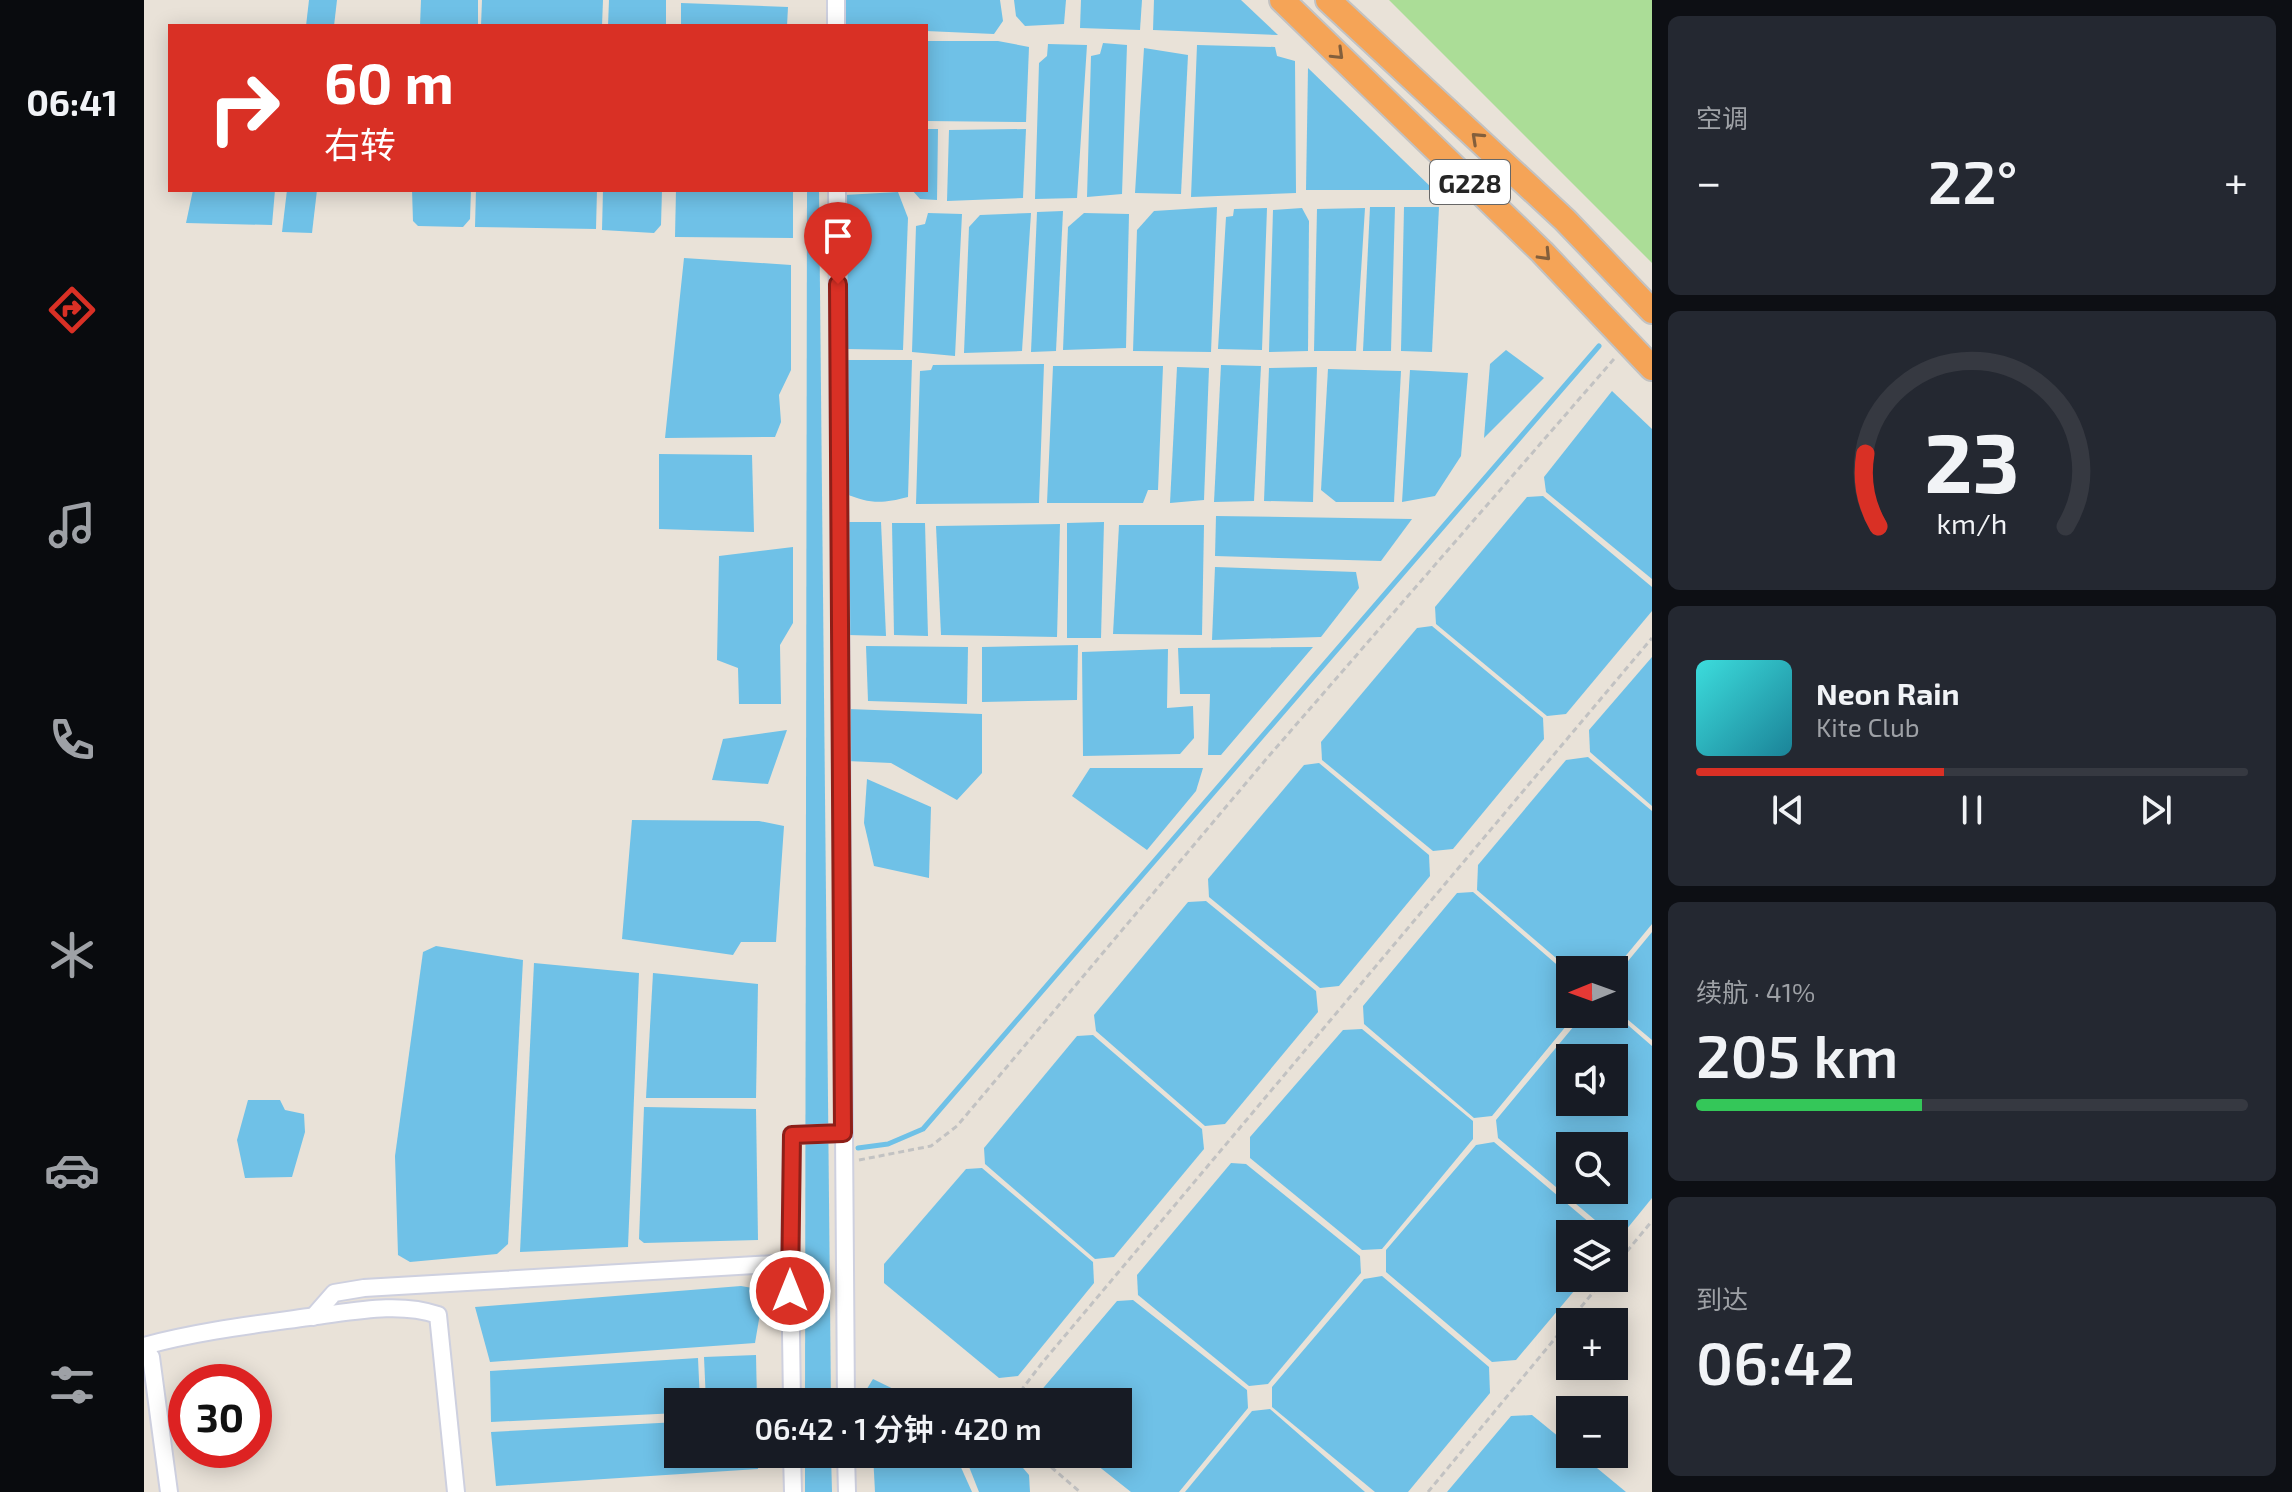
<!DOCTYPE html>
<html lang="zh">
<head>
<meta charset="utf-8">
<style>
  body { margin:0; font-family:"Exo 2","Noto Sans SC",sans-serif; background:#242831; color:#f1f3f6; height:100vh; display:flex; flex-direction:column; font-size:30px; white-space:nowrap }
  * { box-sizing:border-box; margin:0 }
  p { font-size:26px; color:#9ea1a6 }
  .icon { flex:none; width:44px; height:44px; fill:none; stroke:currentColor; stroke-width:2; stroke-linecap:round; stroke-linejoin:round }
  .map { position:relative; flex:1; overflow:hidden }
  .details { display:flex; flex-direction:column; gap:16px; padding:16px; background:#0d0f14; width:640px }
  .details>* { flex:none }
  .guide { position:absolute; left:24px; top:24px; width:760px; height:168px; border-radius:0px; box-shadow:0 4px 20px #0003; background:#d93025; color:#fff; overflow:hidden }
  .needle { width:52px; rotate:269deg }
  .tools { position:absolute; left:1412px; top:956px; display:grid; gap:16px }
  .tools a { display:grid; place-items:center; width:72px; height:72px; border-radius:0px; background:#171b24; box-shadow:0 4px 20px #0003; font-size:40px }
  .speed { position:absolute; left:24px; top:1364px; display:flex; gap:16px; font-size:40px; font-weight:700; text-align:center }
  .speed>* { display:grid; place-content:center; width:104px; height:104px; border-radius:50%; background:#171b24; box-shadow:0 4px 20px #0003; line-height:1 }
  .speed .limit { border:12px solid #d22; background:#fff; color:#111 }
  .pin { position:absolute; display:grid; place-items:center; width:68px; height:68px; color:#fff; margin:-82px -34px; border-radius:50% 50% 50% 0; rotate:-45deg; box-shadow:0 0 8px #0007 }
  .pin .icon { rotate:45deg }
  .me { position:absolute; width:88px; margin:-44px; rotate:0deg; stroke-linejoin:round; filter:drop-shadow(0 0 6px #0008) }
  .turn { display:flex; align-items:center; gap:28px; height:168px; padding:0 24px; font-size:36px }
  .turn .icon { width:104px; height:104px; stroke-width:2.5 }
  .turn b { display:block; font-size:56px; line-height:68px }
  .big { font-size:60px; font-weight:600; line-height:1.1 }
  .details .widget { flex:1; display:flex; flex-direction:column; justify-content:center; gap:12px; min-width:0; padding:0 28px; border-radius:12px; background:#242831 }
  .details .dial { align-items:center; gap:0 }
  .dial svg { height:208px; overflow:visible; fill:none; stroke:#363941; stroke-width:7; stroke-linecap:round; text-anchor:middle }
  .dial text { fill:#f1f3f6; stroke:none }
  .song { display:flex; align-items:center; gap:24px }
  .cover { width:96px; height:96px; border-radius:12px; background:linear-gradient(135deg,hsl(180 70% 55%),hsl(190 70% 35%)) }
  .played { height:8px; border-radius:4px; background:linear-gradient(90deg,#d93025 45%,#363941 45%) }
  .keys { display:flex; justify-content:space-around; direction:ltr }
  .heat { display:flex; justify-content:space-between; align-items:center; font-size:44px; direction:ltr }
  .charge { height:12px; border-radius:6px; background:linear-gradient(90deg,#34c759 41%,#363941 0) }
  .trip { position:absolute; left:520px; top:1388px; width:468px; height:80px; border-radius:0px; background:#171b24; box-shadow:0 4px 20px #0003; font-weight:600; line-height:80px; text-align:center }
  main { display:flex; flex:1; min-height:0 }
  .tabs { display:flex; flex-direction:column; width:144px; justify-content:space-around; align-items:center; background:#090b0e; color:#9ea1a6 }
  .tabs .icon { width:56px; height:56px }
  .tabs .on { color:#d93025 }
  .tabs b { font-size:36px; color:#f1f3f6 }
  .map>svg:first-child { display:block }
  .green { fill:#abdd97 }
  .water { fill:#6fc1e7; fill-rule:evenodd }
  .lines { fill:none; stroke-linecap:round; stroke-linejoin:round }
  .stream { stroke:#6fc1e7; stroke-width:5 }
  .minor-casing { stroke:#ced0df; stroke-width:20 }
  .highway-casing { stroke:#c2c2c2; stroke-width:28 }
  .path { stroke:#c2c2c2; stroke-width:3; stroke-dasharray:6 4; stroke-linecap:butt }
  .minor { stroke:#fff; stroke-width:16 }
  .highway { stroke:#f5a457; stroke-width:24 }
  .oneway { stroke:#835f3c }
  .route-casing { stroke:#8d1f18; stroke-width:20 }
  .route { stroke:#d93025; stroke-width:14 }
  .labels { text-anchor:middle; dominant-baseline:central; stroke-width:6; stroke-linejoin:round; paint-order:stroke }
  .shield { fill:#fff; stroke:#676767; stroke-width:2 }
  .shield-label { font-size:26px; font-weight:bold; fill:#262626 }
</style>
</head>
<body>
<main>
<nav class="tabs">
<b>06:41</b>
<svg class="icon on" aria-label="directions" viewBox="0 0 24 24"><path d="M12 3l9 9-9 9-9-9zM9 14v-3h6M13 9l2 2-2 2"/></svg>
<svg class="icon" aria-label="music" viewBox="0 0 24 24"><path d="M9 18V5l10-2v13"/><circle cx="6" cy="18" r="3"/><circle cx="16" cy="16" r="3"/></svg>
<svg class="icon" aria-label="phone" viewBox="0 0 24 24"><path d="M5 4h4l2 5-3 2q2 4 5 5l2-3 5 2v4C11 20 4 13 5 4z"/></svg>
<svg class="icon" aria-label="climate" viewBox="0 0 24 24"><path d="M12 3v18M4 7l16 10M4 17L20 7"/></svg>
<svg class="icon" aria-label="car" viewBox="0 0 24 24"><path d="M5 17H2v-5l4-1 3-4h7l3 4 3 1v5h-3M9 17h6M6 11h13"/><circle cx="7" cy="17" r="2"/><circle cx="17" cy="17" r="2"/></svg>
<svg class="icon" aria-label="filters" viewBox="0 0 24 24"><path d="M4 7h16M4 17h16"/><circle cx="9" cy="7" r="2"/><circle cx="15" cy="17" r="2"/></svg>
</nav>
<div class="map">
<svg width="1508" height="1492" viewBox="0 0 1508 1492">
  <rect width="100%" height="100%" fill="#e9e2d8"/>
  <path class="green" d="M1245 0H1508V263Z"/>
  <g class="water">
    <path d="M165 0H193L190 26H162Z"/>
    <path d="M277 0H334V26H276Z"/>
    <path d="M338 0H459L458 26H337Z"/>
    <path d="M465 0H522V26H464Z"/>
    <path d="M701 0H856L859 21 850 34 782 31V26H699Z"/>
    <path d="M870 0H922L920 24 881 26 872 16Z"/>
    <path d="M937 0H998L996 30 936 28Z"/>
    <path d="M1010 0H1097L1134 35 1009 30Z"/>
    <path d="M537 3 644 7 643 26H537Z"/>
    <path d="M782 41H854L885 47 882 122 782 121Z"/>
    <path d="M959 43 983 45 978 194 943 197 947 56 956 54Z"/>
    <path d="M904 44 943 45 933 198 891 199 895 63 903 56Z"/>
    <path d="M1053 45 1131 47 1133 56 1151 61 1152 193 1047 197Z"/>
    <path d="M1000 48 1044 55 1037 194 991 193Z"/>
    <path d="M1164 68 1290 190H1162Z"/>
    <path d="M782 129H794L793 200 776 199 768 190H782Z"/>
    <path d="M882 129 879 198 803 201 805 130Z"/>
    <path d="M49 190H131L128 225 42 223Z"/>
    <path d="M143 190H173L168 233 138 232Z"/>
    <path d="M268 190H327L326 219 319 227 274 226 269 221Z"/>
    <path d="M332 190H453L452 229 331 227Z"/>
    <path d="M459 190H518L517 225 510 233 458 230Z"/>
    <path d="M532 190H649V238L531 237Z"/>
    <path d="M663 190H675L687 1402H661Z"/>
    <path d="M754 192 764 218 759 350 701 349 700 195Z"/>
    <path d="M1073 207 1067 352 989 351 993 230 1010 211Z"/>
    <path d="M1226 207H1251L1247 351H1219Z"/>
    <path d="M1260 207H1295L1288 352 1257 351Z"/>
    <path d="M1123 208 1118 350 1074 349 1082 217 1089 216 1090 209Z"/>
    <path d="M1158 208 1165 221 1164 351 1125 352 1129 210Z"/>
    <path d="M1221 208 1212 351H1170L1173 209Z"/>
    <path d="M919 211 912 351 887 352 893 212Z"/>
    <path d="M784 213 818 214 811 356 768 352 772 226 781 224Z"/>
    <path d="M887 213 878 351 820 353 825 227 836 215Z"/>
    <path d="M940 213 985 214 982 348 919 350 924 227Z"/>
    <path d="M540 258 647 265V370L635 395 637 422 631 437 521 438Z"/>
    <path d="M1362 350 1400 378 1340 438 1346 364Z"/>
    <path d="M702 360H768L764 497C737 504 726 504 700 493Z"/>
    <path d="M900 364 895 503 772 504 776 371 787 370 789 365Z"/>
    <path d="M1077 365 1117 366 1110 501 1070 502Z"/>
    <path d="M909 366H1019L1014 490H1004L999 503H903Z"/>
    <path d="M1033 367 1065 368 1060 500 1026 503Z"/>
    <path d="M1173 367 1169 502 1120 501 1125 368Z"/>
    <path d="M1184 369 1257 371 1250 502H1192L1177 490Z"/>
    <path d="M1266 370 1324 373 1317 456 1291 496 1258 502Z"/>
    <path d="M1468 391 1508 429V579L1402 492 1400 477Z"/>
    <path d="M515 454 608 455 610 532 515 529Z"/>
    <path d="M1399 496 1508 587V611L1422 714 1403 716 1292 624 1291 607 1383 497Z"/>
    <path d="M1072 516 1268 519 1237 561 1071 556Z"/>
    <path d="M699 522H737L742 636 704 635Z"/>
    <path d="M960 522 957 638H923V523Z"/>
    <path d="M748 523H781L784 636 750 635Z"/>
    <path d="M916 524 913 637 797 635 792 526Z"/>
    <path d="M975 525H1060L1058 635 969 634Z"/>
    <path d="M649 547V623L636 645 637 704H595L594 668 573 660 575 556Z"/>
    <path d="M1071 567 1212 572 1215 588 1177 637 1068 640Z"/>
    <path d="M1288 626 1399 718 1400 739 1309 849 1289 851 1178 760 1177 742 1273 628Z"/>
    <path d="M934 645 933 700 838 702V647Z"/>
    <path d="M722 646 824 647 823 704 724 701Z"/>
    <path d="M1169 647 1077 755H1064L1066 694H1036L1034 648Z"/>
    <path d="M1024 649 1023 708 1049 706 1050 738 1036 754 939 756 938 652Z"/>
    <path d="M1508 657V806L1446 752 1445 730Z"/>
    <path d="M704 709 838 714V773L813 800 747 763 703 761Z"/>
    <path d="M643 730 624 784 568 780 579 739Z"/>
    <path d="M1444 757 1508 811V924L1470 970H1426L1333 890 1334 865 1422 760Z"/>
    <path d="M1175 763 1285 855 1286 876 1195 986 1176 988 1065 897 1064 879 1160 765Z"/>
    <path d="M946 768H1059L1052 791 1003 850 928 796Z"/>
    <path d="M723 779 787 807 785 878 730 866 720 823Z"/>
    <path d="M488 820 615 821 640 826 632 942H597L589 955 478 939Z"/>
    <path d="M1329 892 1426 976V1014H1432L1348 1116 1330 1118 1220 1024 1219 1006 1313 893Z"/>
    <path d="M1062 901 1172 991 1174 1012 1081 1124 1061 1126 952 1031 950 1015 1044 902Z"/>
    <path d="M1508 932V1040L1470 1008V978Z"/>
    <path d="M292 946 379 960 364 1244 353 1254 266 1262 254 1255 251 1156 279 952Z"/>
    <path d="M390 963 495 973 484 1247 376 1252Z"/>
    <path d="M509 973 614 984 612 1098H502Z"/>
    <path d="M1470 1013 1508 1046V1198L1482 1230 1464 1231 1354 1138 1352 1120 1440 1014ZM1426 1058H1470V1102H1426ZM1426 1146H1470V1190H1426Z"/>
    <path d="M1218 1029 1329 1121V1139L1238 1249 1218 1250 1106 1158V1137L1199 1030Z"/>
    <path d="M949 1035 1058 1129 1060 1149 970 1257 951 1259 841 1164 840 1148 933 1036Z"/>
    <path d="M104 1100H136L141 1110 160 1114 161 1132 148 1177 101 1178 93 1140Z"/>
    <path d="M500 1107 612 1109 614 1240 500 1243 495 1239Z"/>
    <path d="M1350 1142 1459 1234H1426V1278H1441L1372 1360 1348 1362 1242 1272V1250L1332 1145Z"/>
    <path d="M1087 1163 1102 1164 1216 1256 1217 1273 1124 1384 1105 1386 994 1295 993 1275Z"/>
    <path d="M838 1168 949 1262 950 1283 874 1376 855 1378 740 1283V1264L822 1169Z"/>
    <path d="M1238 1276 1345 1367 1346 1393 1264 1492H1231L1128 1407V1387L1220 1279Z"/>
    <path d="M597 1286 620 1290 611 1343 346 1362 331 1307Z"/>
    <path d="M989 1300 1103 1390 1104 1408 1035 1492H987L939 1454H974V1402H895V1393L973 1301Z"/>
    <path d="M612 1355 613 1402H562L560 1357Z"/>
    <path d="M554 1358 556 1402H534V1413L347 1422 346 1371Z"/>
    <path d="M729 1379 776 1402H722L721 1392Z"/>
    <path d="M1126 1409 1221 1492H1041L1108 1411Z"/>
    <path d="M1388 1415 1426 1446V1454H1436L1482 1492H1303L1367 1416Z"/>
    <path d="M534 1422V1454H613L614 1469 352 1486 347 1432Z"/>
    <path d="M661 1454H687L688 1492H661Z"/>
    <path d="M729 1454H811L828 1492H731Z"/>
    <path d="M820 1454H867L885 1475 886 1492H835Z"/>
  </g>
  <g class="lines">
    <path class="stream" d="M714 1148 744 1144 779 1129 1455 346"/>
    <defs>
      <g id="minor">
        <path d="M692 0V26"/>
        <path d="M693 190 702 1402"/>
        <path d="M646 1263 648 1135 699 1133"/>
        <path d="M169 1317 190 1293 220 1288 646 1263 648 1402"/>
        <path d="M0 1346C56 1331 108 1325 165 1317 207 1312 254 1301 294 1315L312 1492"/>
        <path d="M0 1349 7 1357 25 1492"/>
        <path d="M648 1454 649 1492"/>
        <path d="M702 1454 703 1492"/>
      </g>
      <g id="highway">
        <path d="M1138 0 1398 252 1508 368"/>
        <path d="M1184 0 1421 220 1508 311"/>
      </g>
    </defs>
    <use href="#minor" class="minor-casing"/>
    <use href="#highway" class="highway-casing"/>
    <g class="path">
      <path d="M715 1160 787 1146 813 1126 1124 757 1470 359"/>
      <path d="M1470 1267 1508 1221"/>
      <path d="M876 1402 879 1388 898 1363 1508 638"/>
      <path d="M892 1454 936 1492"/>
      <path d="M1284 1492 1461 1278"/>
    </g>
    <use href="#minor" class="minor"/>
    <use href="#highway" class="highway"/>
  </g>
  <defs><path id="oneway-chevron" d="M-2-3.5L2.5 0L-2 3.5" fill="none" stroke-width="1.6" stroke-linecap="round" stroke-linejoin="round" transform="scale(2)"/></defs>
  <g class="oneway">
    <use href="#oneway-chevron" transform="translate(1194 54) rotate(44)"/>
    <use href="#oneway-chevron" transform="translate(1333 138) rotate(-137)"/>
    <use href="#oneway-chevron" transform="translate(1401 255) rotate(46)"/>
  </g>
  <g class="lines">
    <defs>
      <path id="route" d="M646 1291 648 1135 699 1133 694 284"/>
    </defs>
    <use href="#route" class="route-casing"/>
    <use href="#route" class="route"/>
  </g>
  <g class="labels">
    <rect class="shield" x="1286" y="160" width="80" height="44" rx="6"/>
    <g class="shield-label">
      <text x="1326" y="182">G228</text>
    </g>
  </g>
</svg>
<div class="tools">
<a><svg class="needle" viewBox="-14 -14 28 28"><path d="M0-13l5 13h-10z" fill="#e53935"/><path d="M0 13l5-13h-10z" fill="#9ea1a6"/></svg></a>
<a><svg class="icon" aria-label="sound" viewBox="0 0 24 24"><path d="M4 9h4l5-4v14l-5-4H4zM17 9q2 3 0 6"/></svg></a>
<a><svg class="icon" aria-label="search" viewBox="0 0 24 24"><circle cx="10" cy="10" r="6"/><path d="M15 15l6 6"/></svg></a>
<a><svg class="icon" aria-label="layers" viewBox="0 0 24 24"><path d="M12 4l9 5-9 5-9-5zM3 14l9 5 9-5"/></svg></a>
<a>+</a>
<a>−</a>
</div>
<div class="speed"><div class="limit">30</div></div>
<div class="pin" style="left:694px;top:284px;background:#d93025"><svg class="icon" aria-label="arrive" viewBox="0 0 24 24"><path d="M6 21V4h12l-3 4 3 4H6"/></svg></div>
<svg class="me" style="left:646px;top:1291px" viewBox="-20 -20 40 40"><circle r="17" fill="#d93025" stroke="#fff" stroke-width="3"/><path d="M0-11L8 9 0 5-8 9z" fill="#fff"/></svg>
<div class="trip">06:42 · 1 分钟 · 420 m</div>
<div class="guide">
<div class="turn"><svg class="icon" aria-label="right" viewBox="0 0 24 24"><path d="M7 20v-9h11M14 6l5 5-5 5"/></svg><div><b>60 m</b>右转</div></div>
</div>
</div>
<section class="details">
<div class="widget"><p>空调</p>
<div class="heat"><a>−</a><b class="big">22°</b><a>+</a></div>
</div>
<div class="widget dial"><svg viewBox="0 0 100 80">
<path d="M14 69A42 42 0 1 1 86 69"/>
<path d="M14 69A42 42 0 0 1 9 41" stroke="#d93025"/>
<text x="50" y="56" font-size="32" font-weight="700">23</text>
<text x="50" y="72" font-size="11">km/h</text>
</svg></div>
<div class="widget">
<div class="song"><i class="cover"></i><div><b>Neon Rain</b><p>Kite Club</p></div></div>
<div class="played"></div>
<div class="keys"><svg class="icon" aria-label="previous" viewBox="0 0 24 24"><path d="M18 5L8 12l10 7zM5 5v14"/></svg><svg class="icon" aria-label="pause" viewBox="0 0 24 24"><path d="M8 5v14M16 5v14"/></svg><svg class="icon" aria-label="next" viewBox="0 0 24 24"><path d="M6 5l10 7-10 7zM19 5v14"/></svg></div>
</div>
<div class="widget"><p>续航 · 41%</p><b class="big">205 km</b><div class="charge"></div></div>
<div class="widget"><p>到达</p><b class="big">06:42</b></div>
</section>
</main>
</body>
</html>
